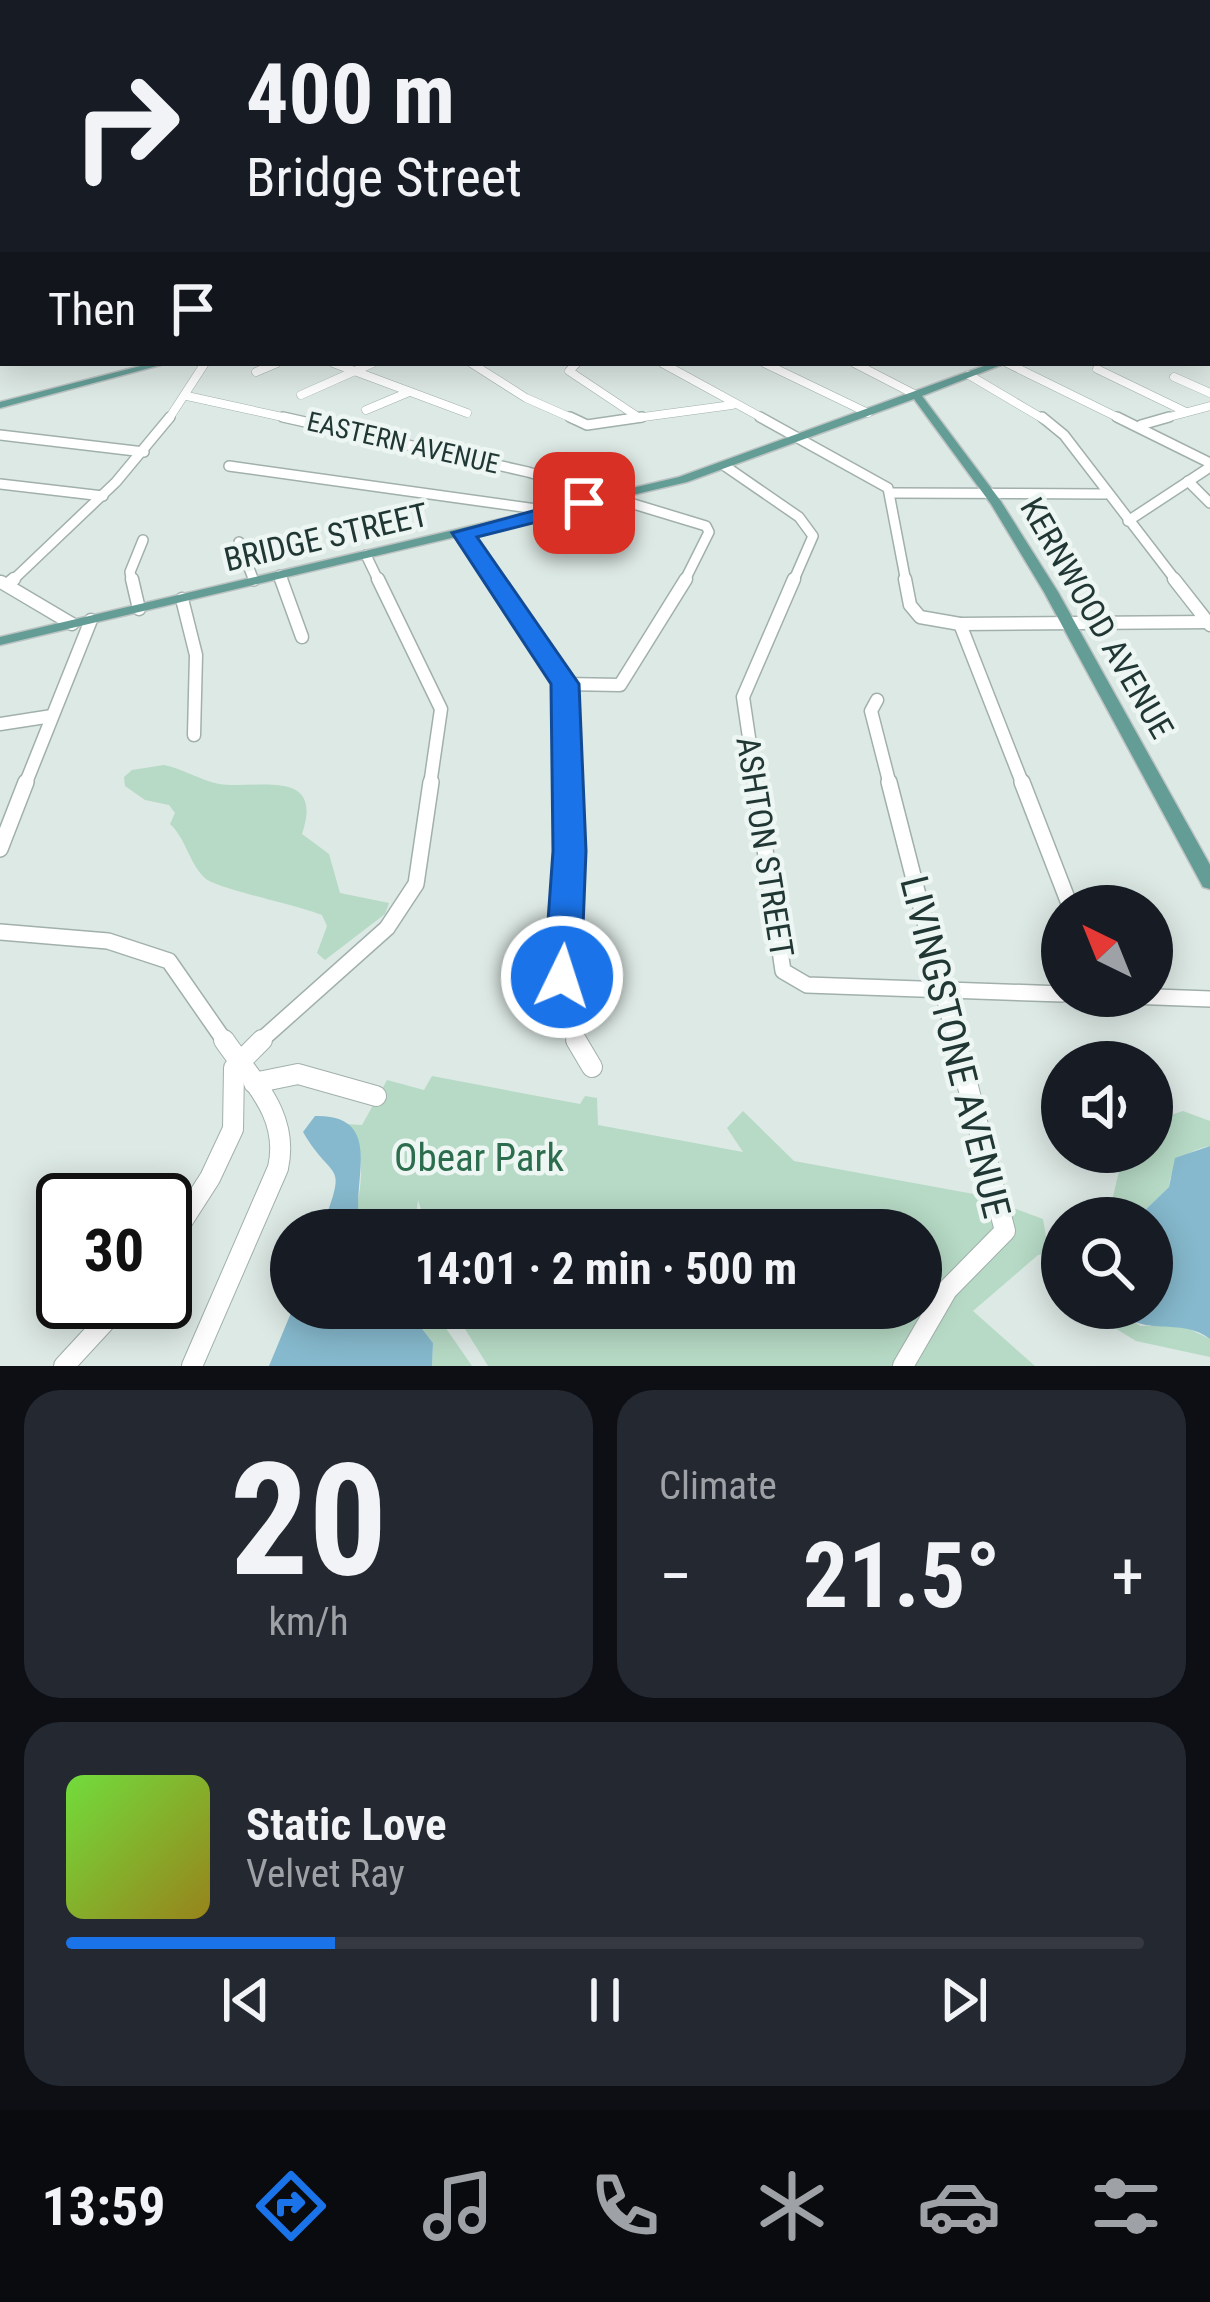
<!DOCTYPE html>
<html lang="en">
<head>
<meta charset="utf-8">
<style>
  body { margin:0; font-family:"Roboto Condensed",sans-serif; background:#242831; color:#f1f3f6; height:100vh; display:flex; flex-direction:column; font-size:45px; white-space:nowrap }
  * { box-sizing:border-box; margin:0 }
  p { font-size:39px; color:#9ea1a6 }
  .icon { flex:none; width:66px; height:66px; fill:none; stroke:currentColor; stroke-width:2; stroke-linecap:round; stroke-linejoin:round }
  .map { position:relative; height:1366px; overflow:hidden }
  .panel { display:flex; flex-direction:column; gap:24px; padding:24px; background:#0d0f14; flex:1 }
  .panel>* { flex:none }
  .guide { position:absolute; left:0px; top:0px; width:1212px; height:366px; box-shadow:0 6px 30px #0003; background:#171b24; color:#f1f3f6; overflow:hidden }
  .needle { width:78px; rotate:317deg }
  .controls { position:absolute; left:1041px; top:885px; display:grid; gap:24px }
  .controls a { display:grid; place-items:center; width:132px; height:132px; border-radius:50%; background:#171b24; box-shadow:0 6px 30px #0003; font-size:60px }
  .speed { position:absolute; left:36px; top:1173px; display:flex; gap:24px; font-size:60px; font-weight:700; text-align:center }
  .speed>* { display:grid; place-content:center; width:156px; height:156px; border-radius:50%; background:#171b24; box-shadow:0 6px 30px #0003; line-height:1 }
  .speed .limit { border:6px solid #111; border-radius:18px; background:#fff; color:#111 }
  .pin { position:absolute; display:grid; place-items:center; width:102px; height:102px; color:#fff; margin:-51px; border-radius:24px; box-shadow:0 6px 18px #0006 }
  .me { position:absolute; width:132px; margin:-66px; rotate:4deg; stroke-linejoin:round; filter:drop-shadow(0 0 9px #0008) }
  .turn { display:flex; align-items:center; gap:42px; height:252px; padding:0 48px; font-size:54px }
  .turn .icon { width:156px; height:156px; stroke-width:2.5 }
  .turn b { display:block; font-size:84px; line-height:102px }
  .then { display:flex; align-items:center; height:114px; padding:0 48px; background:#0003; gap:24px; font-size:45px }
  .big { font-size:90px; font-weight:700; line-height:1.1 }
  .panel .widget { flex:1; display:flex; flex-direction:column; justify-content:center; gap:18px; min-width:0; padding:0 42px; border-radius:36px; background:#242831 }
  .panel .dial { align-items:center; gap:0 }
  .dial b { font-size:156px; line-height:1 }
  .song { display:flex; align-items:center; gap:36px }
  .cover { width:144px; height:144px; border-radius:18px; background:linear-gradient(135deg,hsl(100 70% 55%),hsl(50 70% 35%)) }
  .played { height:12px; border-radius:6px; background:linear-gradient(90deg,#1a73e8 25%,#363941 25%) }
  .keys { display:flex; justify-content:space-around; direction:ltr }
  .heat { display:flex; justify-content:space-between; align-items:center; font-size:66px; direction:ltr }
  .panel .tiles { flex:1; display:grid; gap:24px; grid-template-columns:1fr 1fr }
  .widget:last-child { grid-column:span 2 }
  .trip { position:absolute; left:270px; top:1209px; width:672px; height:120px; border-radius:60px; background:#171b24; box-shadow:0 6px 30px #0003; font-weight:700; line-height:120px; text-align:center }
  .menu { display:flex; height:192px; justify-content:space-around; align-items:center; background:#090b0e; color:#9ea1a6 }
  .menu .icon { width:84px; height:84px }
  .menu .selected { color:#1a73e8 }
  .menu b { font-size:54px; color:#f1f3f6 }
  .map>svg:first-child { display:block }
  .green { fill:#b6dac5 }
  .water { fill:#86b9cd }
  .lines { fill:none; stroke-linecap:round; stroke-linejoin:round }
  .minor-far4-casing { stroke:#a1b0ac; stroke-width:9 }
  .minor-far3-casing { stroke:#a1b0ac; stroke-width:12 }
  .minor-far2-casing { stroke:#a1b0ac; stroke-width:15 }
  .minor-far1-casing { stroke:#a1b0ac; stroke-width:18 }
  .minor-casing { stroke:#a1b0ac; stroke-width:22 }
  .major-casing { stroke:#bcc3c2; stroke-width:3 }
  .highway-casing { stroke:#bcc3c2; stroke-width:4 }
  .minor-far4 { stroke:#fff; stroke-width:8 }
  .minor-far3 { stroke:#fff; stroke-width:9 }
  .minor-far2 { stroke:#fff; stroke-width:12 }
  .minor-far1 { stroke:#fff; stroke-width:15 }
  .minor { stroke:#fff; stroke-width:20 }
  .major { fill:#639d96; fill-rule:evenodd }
  .highway { fill:#2d625e; fill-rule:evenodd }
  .route { fill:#1a73e8; stroke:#114b97; stroke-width:3 }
  .labels { text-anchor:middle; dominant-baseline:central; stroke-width:9; stroke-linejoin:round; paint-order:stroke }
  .far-street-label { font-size:27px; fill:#203734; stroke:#edf6f3 }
  .street-label { font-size:33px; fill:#203734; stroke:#edf6f3 }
  .near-street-label { font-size:39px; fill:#203734; stroke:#edf6f3 }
  .near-park-label { font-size:39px; fill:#2c6d4d; stroke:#edf6f3 }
</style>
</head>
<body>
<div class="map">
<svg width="1210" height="1366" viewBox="0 0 1210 1366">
  <rect width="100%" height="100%" fill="#dde9e5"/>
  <g class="green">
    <path d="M164 765C183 769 200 780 219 784 255 790 325 766 302 834L329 854 340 893 389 903 385 914 325 960 317 953 327 926 322 915C297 905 219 889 206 879 189 864 187 840 170 824L175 813 169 805 145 800 125 786 124 777 132 770Z"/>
    <path d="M432 1076 580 1104 585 1096 597 1098 598 1125 743 1152 727 1128 743 1111 794 1161 979 1195 1043 1219 1049 1253 1038 1255 973 1311 1035 1366H488L452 1308H921V1230H428L418 1200 414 1230H364L355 1216C362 1185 367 1149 345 1124L362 1125 387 1080 424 1090Z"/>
    <path d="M1183 1111 1210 1121V1146C1187 1150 1171 1163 1169 1187L1137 1218H1108L1123 1154 1152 1152V1121Z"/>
    <path d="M406 1308H432L472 1366H432L433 1343Z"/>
    <path d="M1082 1308H1118L1140 1326 1181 1325 1210 1339V1357L1136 1341Z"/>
  </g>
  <g class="water">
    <path d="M315 1116C393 1114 343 1197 364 1230H321C349 1157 334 1185 303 1132Z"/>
    <path d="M1210 1146V1339C1182 1316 1139 1339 1118 1308H1152V1218H1137L1169 1187 1175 1158Z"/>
    <path d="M293 1308H406L433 1343 432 1366H269Z"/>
  </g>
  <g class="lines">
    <defs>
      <g id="minor-far4">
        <path d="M333 363 467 413"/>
        <path d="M471 363 526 398 576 420"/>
        <path d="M577 363 569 371 638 417"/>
        <path d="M662 363 766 420"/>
        <path d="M764 363 868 413"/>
        <path d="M854 363 916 395"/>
        <path d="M1007 363 1123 420"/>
        <path d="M1097 369 1186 412"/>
        <path d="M256 372 277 363"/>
        <path d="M969 375 1045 420"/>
        <path d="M1174 377 1210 393"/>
        <path d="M301 395 373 363"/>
        <path d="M187 396 296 420"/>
        <path d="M366 410 409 392"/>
        <path d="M168 420 205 363"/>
        <path d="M621 420 732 405"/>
        <path d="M1158 420 1210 406"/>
      </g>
      <g id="minor-far3">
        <path d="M283 417 528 472 706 526 709 532 684 582"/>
        <path d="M570 417 587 425 642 417"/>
        <path d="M760 417 888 488 906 582"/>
        <path d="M1042 417 1064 435 1177 582"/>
        <path d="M1117 417 1210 463"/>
        <path d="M1141 425 1169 417"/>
        <path d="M0 435 144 452"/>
        <path d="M229 466 551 511"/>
        <path d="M725 466 799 517 813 536 793 582"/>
        <path d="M1188 481 1210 503"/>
        <path d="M0 484 103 496"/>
        <path d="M893 493 1105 494"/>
        <path d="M1128 521 1210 467"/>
        <path d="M463 533 496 582"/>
        <path d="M239 542 254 581"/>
        <path d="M366 555 379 582"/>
        <path d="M280 575 282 582"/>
        <path d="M11 582 116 482 170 417"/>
        <path d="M132 582 130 572 143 540"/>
      </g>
      <g id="minor-far2">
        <path d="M132 579 139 609"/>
        <path d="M281 579 302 637"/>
        <path d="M378 579 441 709 430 785"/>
        <path d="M494 579 565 684 567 785"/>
        <path d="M905 579 910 605 920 617 960 624 1210 622"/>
        <path d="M1174 579 1210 625"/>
        <path d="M1 582 72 624"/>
        <path d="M7 585 14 579"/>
        <path d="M182 599 196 655 194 735"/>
        <path d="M960 624 1023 785"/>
        <path d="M565 684 620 685 686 579"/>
        <path d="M877 700 871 711 890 785"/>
        <path d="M0 724 52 716"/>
        <path d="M25 785 91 620"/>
        <path d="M756 785 743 697 794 579"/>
      </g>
      <g id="minor-far1">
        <path d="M567 782 563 1000 577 1043"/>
        <path d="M755 782 783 971 807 985 1062 994"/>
        <path d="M889 782 956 1043"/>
        <path d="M1022 782 1070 906"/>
        <path d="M0 849 26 782"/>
        <path d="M0 932 108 941 169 961 226 1043"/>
        <path d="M1129 996 1210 999"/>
        <path d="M258 1043 387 928 416 884 431 782"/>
      </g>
      <g id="minor">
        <path d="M576 1040 592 1067"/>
        <path d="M254 1083 298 1074 376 1096"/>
        <path d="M165 1248 210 1178 233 1129 234 1068 262 1040"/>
        <path d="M64 1366 123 1302"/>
        <path d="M192 1366 278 1168C290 1115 252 1081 224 1040"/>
        <path d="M903 1366 947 1290 1005 1231 956 1040"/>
      </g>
      <g id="major">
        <rect x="1209" y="231" width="1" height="4"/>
        <rect x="1209" y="285" width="1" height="4"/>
        <path d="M152 363H168L0 408V402Z"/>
        <path d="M992 363H1006L922 396 1000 500 1058 592 1210 865V889L1203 887 1044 592 991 504 914 399 687 482 0 645V637L679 477Z"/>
      </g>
      <rect id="highway" x="1209" y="225" width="1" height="4"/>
    </defs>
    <use href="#minor-far4" class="minor-far4-casing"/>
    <use href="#minor-far3" class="minor-far3-casing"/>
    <use href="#minor-far2" class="minor-far2-casing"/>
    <use href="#minor-far1" class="minor-far1-casing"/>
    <use href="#minor" class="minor-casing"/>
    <use href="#major" class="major-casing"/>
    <use href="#highway" class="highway-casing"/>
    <use href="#minor-far4" class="minor-far4"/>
    <use href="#minor-far3" class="minor-far3"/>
    <use href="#minor-far2" class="minor-far2"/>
    <use href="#minor-far1" class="minor-far1"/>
    <use href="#minor" class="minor"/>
    <use href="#major" class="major"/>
    <use href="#highway" class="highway"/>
  </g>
  <linearGradient id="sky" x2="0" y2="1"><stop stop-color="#81b6dd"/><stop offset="0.5" stop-color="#f0f5f3"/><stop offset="1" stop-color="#f0f5f3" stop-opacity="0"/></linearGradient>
  <rect width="1210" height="381" fill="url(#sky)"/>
  <path class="route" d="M584 497 595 503 592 508 477 537 579 684 586 851 581 977 575 988 562 993 550 988 544 977 553 851 551 684 452 533Z"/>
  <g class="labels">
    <g class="far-street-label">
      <text transform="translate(403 443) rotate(13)">EASTERN AVENUE</text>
    </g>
    <g class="street-label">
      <text transform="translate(326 537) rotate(-13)">BRIDGE STREET</text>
      <text transform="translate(1097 618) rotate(60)">KERNWOOD AVENUE</text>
      <text transform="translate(765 847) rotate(81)">ASHTON STREET</text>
    </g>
    <g class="near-street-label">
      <text transform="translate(955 1047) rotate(76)">LIVINGSTONE AVENUE</text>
    </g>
    <g class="near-park-label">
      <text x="479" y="1158">Obear Park</text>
    </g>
  </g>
</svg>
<div class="controls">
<a><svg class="needle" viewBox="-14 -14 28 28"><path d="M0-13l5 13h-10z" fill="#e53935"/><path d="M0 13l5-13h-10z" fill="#9ea1a6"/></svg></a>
<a><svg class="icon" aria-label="sound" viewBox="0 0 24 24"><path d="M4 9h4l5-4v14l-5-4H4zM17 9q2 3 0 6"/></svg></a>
<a><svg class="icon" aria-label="search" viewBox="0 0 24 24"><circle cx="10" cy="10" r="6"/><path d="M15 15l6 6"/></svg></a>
</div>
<div class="speed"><div class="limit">30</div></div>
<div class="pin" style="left:584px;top:503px;background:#d93025"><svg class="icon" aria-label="arrive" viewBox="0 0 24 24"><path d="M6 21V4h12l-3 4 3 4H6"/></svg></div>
<svg class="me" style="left:562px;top:977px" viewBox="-20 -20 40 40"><circle r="17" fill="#1a73e8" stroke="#fff" stroke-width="3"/><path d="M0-11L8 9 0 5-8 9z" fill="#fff"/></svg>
<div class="trip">14:01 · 2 min · 500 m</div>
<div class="guide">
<div class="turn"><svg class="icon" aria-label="right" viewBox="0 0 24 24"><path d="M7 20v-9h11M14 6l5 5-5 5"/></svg><div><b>400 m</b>Bridge Street</div></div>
<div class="then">Then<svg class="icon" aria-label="arrive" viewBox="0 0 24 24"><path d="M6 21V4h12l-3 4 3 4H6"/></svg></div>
</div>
</div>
<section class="panel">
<div class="tiles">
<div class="widget dial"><b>20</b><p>km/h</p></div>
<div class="widget"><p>Climate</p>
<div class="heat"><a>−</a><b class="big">21.5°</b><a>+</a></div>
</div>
<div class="widget">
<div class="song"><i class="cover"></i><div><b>Static Love</b><p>Velvet Ray</p></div></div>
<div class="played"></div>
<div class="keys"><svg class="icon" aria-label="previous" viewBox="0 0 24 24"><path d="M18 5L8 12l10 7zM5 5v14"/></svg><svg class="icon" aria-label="pause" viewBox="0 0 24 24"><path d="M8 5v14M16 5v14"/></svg><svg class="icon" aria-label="next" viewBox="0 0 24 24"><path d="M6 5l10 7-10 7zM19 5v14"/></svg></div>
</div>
</div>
</section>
<nav class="menu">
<b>13:59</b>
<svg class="icon selected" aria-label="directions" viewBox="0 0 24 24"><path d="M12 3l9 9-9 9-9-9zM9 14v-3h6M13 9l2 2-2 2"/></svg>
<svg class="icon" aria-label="music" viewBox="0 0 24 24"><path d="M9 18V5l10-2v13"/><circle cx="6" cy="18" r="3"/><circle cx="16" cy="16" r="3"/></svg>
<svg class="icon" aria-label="phone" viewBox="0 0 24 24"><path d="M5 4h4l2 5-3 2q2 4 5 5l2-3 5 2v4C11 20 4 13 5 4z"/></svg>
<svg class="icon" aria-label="climate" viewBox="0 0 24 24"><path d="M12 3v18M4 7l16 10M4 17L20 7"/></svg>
<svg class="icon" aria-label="car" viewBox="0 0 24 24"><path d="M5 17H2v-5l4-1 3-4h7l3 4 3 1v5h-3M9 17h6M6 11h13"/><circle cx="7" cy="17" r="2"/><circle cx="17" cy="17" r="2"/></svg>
<svg class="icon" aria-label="filters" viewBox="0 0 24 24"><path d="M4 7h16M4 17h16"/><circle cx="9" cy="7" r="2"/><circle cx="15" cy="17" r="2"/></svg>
</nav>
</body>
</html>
